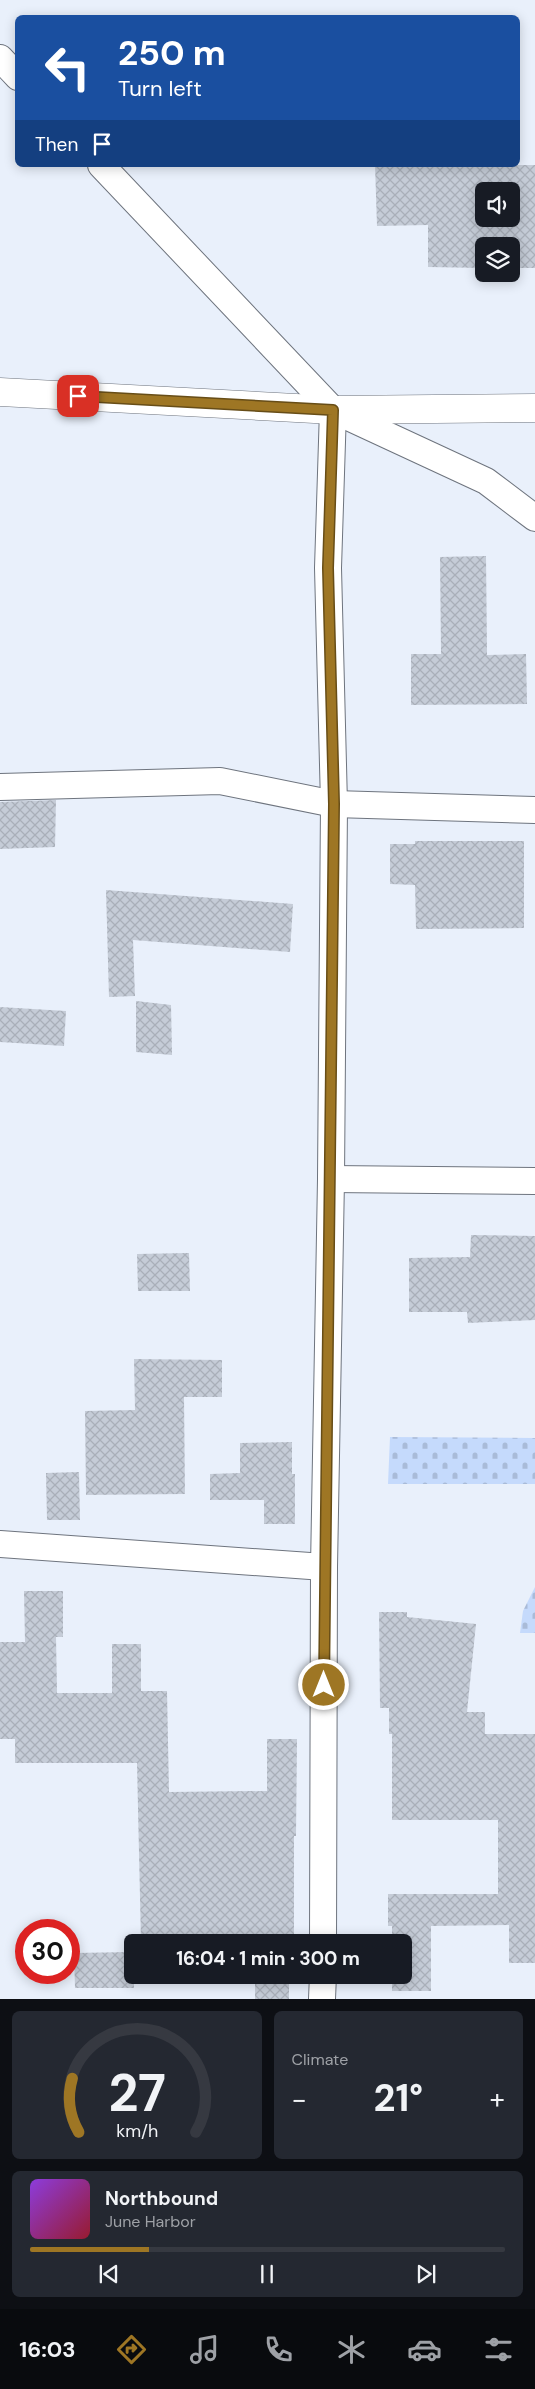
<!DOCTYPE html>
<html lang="en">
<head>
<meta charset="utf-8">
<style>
  body { margin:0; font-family:"DM Sans",sans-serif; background:#242831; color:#f1f3f6; height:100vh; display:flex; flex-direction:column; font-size:19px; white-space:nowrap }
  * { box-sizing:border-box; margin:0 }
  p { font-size:16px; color:#9ea1a6 }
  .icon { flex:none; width:28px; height:28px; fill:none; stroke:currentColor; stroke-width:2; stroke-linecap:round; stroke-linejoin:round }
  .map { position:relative; height:1999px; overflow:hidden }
  .panel { display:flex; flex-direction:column; gap:12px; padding:12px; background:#0d0f14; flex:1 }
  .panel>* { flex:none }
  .guide { position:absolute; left:15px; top:15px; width:505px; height:152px; border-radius:8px; box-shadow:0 2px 12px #0003; background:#1a4fa0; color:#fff; overflow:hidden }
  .buttons { position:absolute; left:475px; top:182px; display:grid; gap:10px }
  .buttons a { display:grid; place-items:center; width:45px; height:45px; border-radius:8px; background:#171b24; box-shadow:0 2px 12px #0003; font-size:25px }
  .speed { position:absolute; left:15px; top:1919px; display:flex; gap:10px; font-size:25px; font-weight:700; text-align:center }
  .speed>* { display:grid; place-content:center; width:65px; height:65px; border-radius:50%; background:#171b24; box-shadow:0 2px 12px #0003; line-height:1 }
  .speed .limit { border:8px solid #d22; background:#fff; color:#111 }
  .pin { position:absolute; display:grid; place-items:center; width:42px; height:42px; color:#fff; margin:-21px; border-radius:10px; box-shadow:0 2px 8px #0006 }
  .me { position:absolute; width:55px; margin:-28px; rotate:0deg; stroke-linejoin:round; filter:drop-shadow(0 0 4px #0008) }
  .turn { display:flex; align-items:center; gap:18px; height:105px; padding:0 20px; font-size:22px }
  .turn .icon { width:65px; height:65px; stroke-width:2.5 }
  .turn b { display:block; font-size:35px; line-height:42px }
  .then { display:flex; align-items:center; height:48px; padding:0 20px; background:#0003; gap:10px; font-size:19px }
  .big { font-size:38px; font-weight:700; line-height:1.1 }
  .panel .tile { flex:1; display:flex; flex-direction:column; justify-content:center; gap:8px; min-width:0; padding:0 18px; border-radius:8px; background:#242831 }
  .panel .dial { align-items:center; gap:0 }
  .dial svg { height:130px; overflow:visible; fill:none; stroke:#363941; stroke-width:7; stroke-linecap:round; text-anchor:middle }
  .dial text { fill:#f1f3f6; stroke:none }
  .song { display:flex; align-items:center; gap:15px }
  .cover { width:60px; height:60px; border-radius:8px; background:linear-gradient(135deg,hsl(270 70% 55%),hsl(350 70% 35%)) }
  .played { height:5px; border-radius:2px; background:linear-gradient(90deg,#9e7624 25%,#363941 25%) }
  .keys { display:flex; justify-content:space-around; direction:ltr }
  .heat { display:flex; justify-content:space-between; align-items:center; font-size:28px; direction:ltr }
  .panel .tiles { flex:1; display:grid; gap:12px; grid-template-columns:1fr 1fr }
  .tile:last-child { grid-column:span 2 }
  .trip { position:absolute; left:124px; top:1934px; width:288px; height:50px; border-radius:8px; background:#171b24; box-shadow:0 2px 12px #0003; font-weight:700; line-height:50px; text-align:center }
  .menu { display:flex; height:80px; justify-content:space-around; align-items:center; background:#090b0e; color:#9ea1a6 }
  .menu .icon { width:35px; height:35px }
  .menu .current { color:#9e7624 }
  .menu b { font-size:22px; color:#f1f3f6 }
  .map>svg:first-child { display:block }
  .cemetery { fill:url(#cemetery-stones) }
  .building { fill:url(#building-cross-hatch); fill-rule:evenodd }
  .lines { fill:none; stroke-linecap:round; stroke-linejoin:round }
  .minor-casing { stroke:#6e747e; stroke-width:28 }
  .tertiary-casing { stroke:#6e747e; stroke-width:29 }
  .minor { stroke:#fff; stroke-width:26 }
  .tertiary { stroke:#fff; stroke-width:28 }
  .route-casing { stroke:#674d17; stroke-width:12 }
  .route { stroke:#9e7624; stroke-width:9 }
</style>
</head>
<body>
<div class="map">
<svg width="535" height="1999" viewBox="0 0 535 1999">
  <defs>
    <pattern id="cemetery-stones" width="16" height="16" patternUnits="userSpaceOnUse" patternTransform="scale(1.25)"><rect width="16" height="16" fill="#c5dafc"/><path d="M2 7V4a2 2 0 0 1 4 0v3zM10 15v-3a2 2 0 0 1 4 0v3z" fill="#a9bbd8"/></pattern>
    <pattern id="building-cross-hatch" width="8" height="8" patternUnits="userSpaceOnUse" patternTransform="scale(1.25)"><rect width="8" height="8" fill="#c5ccd7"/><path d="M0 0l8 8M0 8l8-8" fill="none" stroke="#a9afb9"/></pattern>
  </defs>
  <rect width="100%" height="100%" fill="#e9f0fb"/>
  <g class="cemetery">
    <path d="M390 1437 535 1438V1484H388Z"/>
    <path d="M535 1587V1633H520L523 1611Z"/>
  </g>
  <g class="building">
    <path d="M375 165H535V268H511V246H484V268L428 267V225L377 226ZM484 191H511V219H484Z"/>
    <path d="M486 556 487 655 526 654 527 704 411 705V654H441L440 557Z"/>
    <path d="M56 800 55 847 0 849V802Z"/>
    <path d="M415 841H524V928L416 929 415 885 390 884V844H415Z"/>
    <path d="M106 890 293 904 290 952 133 940 135 996 109 997Z"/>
    <path d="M136 1001 171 1005 172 1055 136 1052Z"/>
    <path d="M0 1007 66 1011 64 1046 0 1042Z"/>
    <path d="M471 1235 535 1236V1320L468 1323 467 1312H409V1258L470 1257Z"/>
    <path d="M189 1253 190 1291H138L137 1254Z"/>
    <path d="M134 1359 222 1360V1397H184L185 1494 86 1495 85 1411 135 1410Z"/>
    <path d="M292 1442V1474H295V1524H264V1500H210V1474L240 1473V1443Z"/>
    <path d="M79 1472 80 1520H47L46 1473Z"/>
    <path d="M24 1591H63V1637H56L57 1693H112V1644H141V1691H167L169 1792 267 1791V1739H297L296 1836H294V1942H141L137 1763H15V1739H0V1642H25Z"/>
    <path d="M379 1612H407V1617L476 1624 467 1712H485V1734H535V1963H509V1925L431 1926V1991H392V1975H402V1942H392V1926H388V1894H498V1820H392V1734H389V1708H380Z"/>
    <path d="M132 1952 134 1988H75L74 1953Z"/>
    <rect x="255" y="1975" width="34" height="24"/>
  </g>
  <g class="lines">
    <defs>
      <g id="minor">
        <path d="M0 58 18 77"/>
        <path d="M101 165 333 410 486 481 535 518"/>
        <path d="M0 787 220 781 334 804 535 810"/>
        <path d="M331 1179 535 1181"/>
        <path d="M0 1544 324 1567"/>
        <path d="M323 1942 324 1567 331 1179 334 804 328 568 333 410"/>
        <path d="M322 1999 323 1975"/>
      </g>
      <path id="tertiary" d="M0 392 333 410 535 408"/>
    </defs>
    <use href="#minor" class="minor-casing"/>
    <use href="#tertiary" class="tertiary-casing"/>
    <use href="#minor" class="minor"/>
    <use href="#tertiary" class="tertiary"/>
  </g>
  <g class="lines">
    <defs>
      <path id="route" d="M78 396 333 410 328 568 334 804 324 1685"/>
    </defs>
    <use href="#route" class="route-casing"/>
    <use href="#route" class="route"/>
  </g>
</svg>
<div class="buttons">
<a><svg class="icon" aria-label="sound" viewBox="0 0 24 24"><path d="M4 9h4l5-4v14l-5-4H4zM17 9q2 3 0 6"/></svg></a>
<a><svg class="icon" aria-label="layers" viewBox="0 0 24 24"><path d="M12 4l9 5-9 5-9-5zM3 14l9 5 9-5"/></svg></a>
</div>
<div class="speed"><div class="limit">30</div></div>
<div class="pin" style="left:78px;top:396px;background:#d93025"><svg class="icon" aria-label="arrive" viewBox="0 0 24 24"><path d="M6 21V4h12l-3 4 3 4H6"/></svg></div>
<svg class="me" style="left:324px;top:1685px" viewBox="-20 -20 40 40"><circle r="17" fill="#9e7624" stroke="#fff" stroke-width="3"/><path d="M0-11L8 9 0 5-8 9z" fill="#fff"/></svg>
<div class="trip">16:04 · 1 min · 300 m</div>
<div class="guide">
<div class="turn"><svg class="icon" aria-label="left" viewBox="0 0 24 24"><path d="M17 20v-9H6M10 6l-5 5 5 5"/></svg><div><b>250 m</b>Turn left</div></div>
<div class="then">Then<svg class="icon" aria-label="arrive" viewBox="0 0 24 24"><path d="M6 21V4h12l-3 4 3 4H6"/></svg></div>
</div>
</div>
<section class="panel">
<div class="tiles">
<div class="tile dial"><svg viewBox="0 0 100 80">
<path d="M14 69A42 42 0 1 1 86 69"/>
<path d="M14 69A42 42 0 0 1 10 36" stroke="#9e7624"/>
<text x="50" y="56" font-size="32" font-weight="700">27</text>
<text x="50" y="72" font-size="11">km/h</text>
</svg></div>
<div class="tile"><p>Climate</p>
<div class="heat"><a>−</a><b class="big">21°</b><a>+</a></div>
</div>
<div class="tile">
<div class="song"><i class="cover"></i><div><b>Northbound</b><p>June Harbor</p></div></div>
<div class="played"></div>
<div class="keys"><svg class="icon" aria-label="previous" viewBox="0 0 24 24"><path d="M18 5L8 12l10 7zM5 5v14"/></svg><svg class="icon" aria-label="pause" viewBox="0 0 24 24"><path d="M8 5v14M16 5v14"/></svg><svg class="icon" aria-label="next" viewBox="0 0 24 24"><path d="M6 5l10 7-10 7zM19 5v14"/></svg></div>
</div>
</div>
</section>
<nav class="menu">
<b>16:03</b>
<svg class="icon current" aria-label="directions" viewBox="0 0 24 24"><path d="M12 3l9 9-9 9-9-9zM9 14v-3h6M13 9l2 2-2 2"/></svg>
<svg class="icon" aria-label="music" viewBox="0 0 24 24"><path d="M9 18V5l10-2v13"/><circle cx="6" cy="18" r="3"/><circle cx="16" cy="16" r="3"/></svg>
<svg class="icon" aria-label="phone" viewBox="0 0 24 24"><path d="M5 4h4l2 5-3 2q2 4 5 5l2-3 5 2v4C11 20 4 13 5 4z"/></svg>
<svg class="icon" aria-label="climate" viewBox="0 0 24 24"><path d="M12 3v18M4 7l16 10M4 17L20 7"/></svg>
<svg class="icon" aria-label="car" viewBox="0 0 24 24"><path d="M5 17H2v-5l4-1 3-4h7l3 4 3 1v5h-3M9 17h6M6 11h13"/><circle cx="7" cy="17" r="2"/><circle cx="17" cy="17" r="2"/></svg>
<svg class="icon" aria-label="filters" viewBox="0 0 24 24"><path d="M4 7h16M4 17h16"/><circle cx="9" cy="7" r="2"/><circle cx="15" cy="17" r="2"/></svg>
</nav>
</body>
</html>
